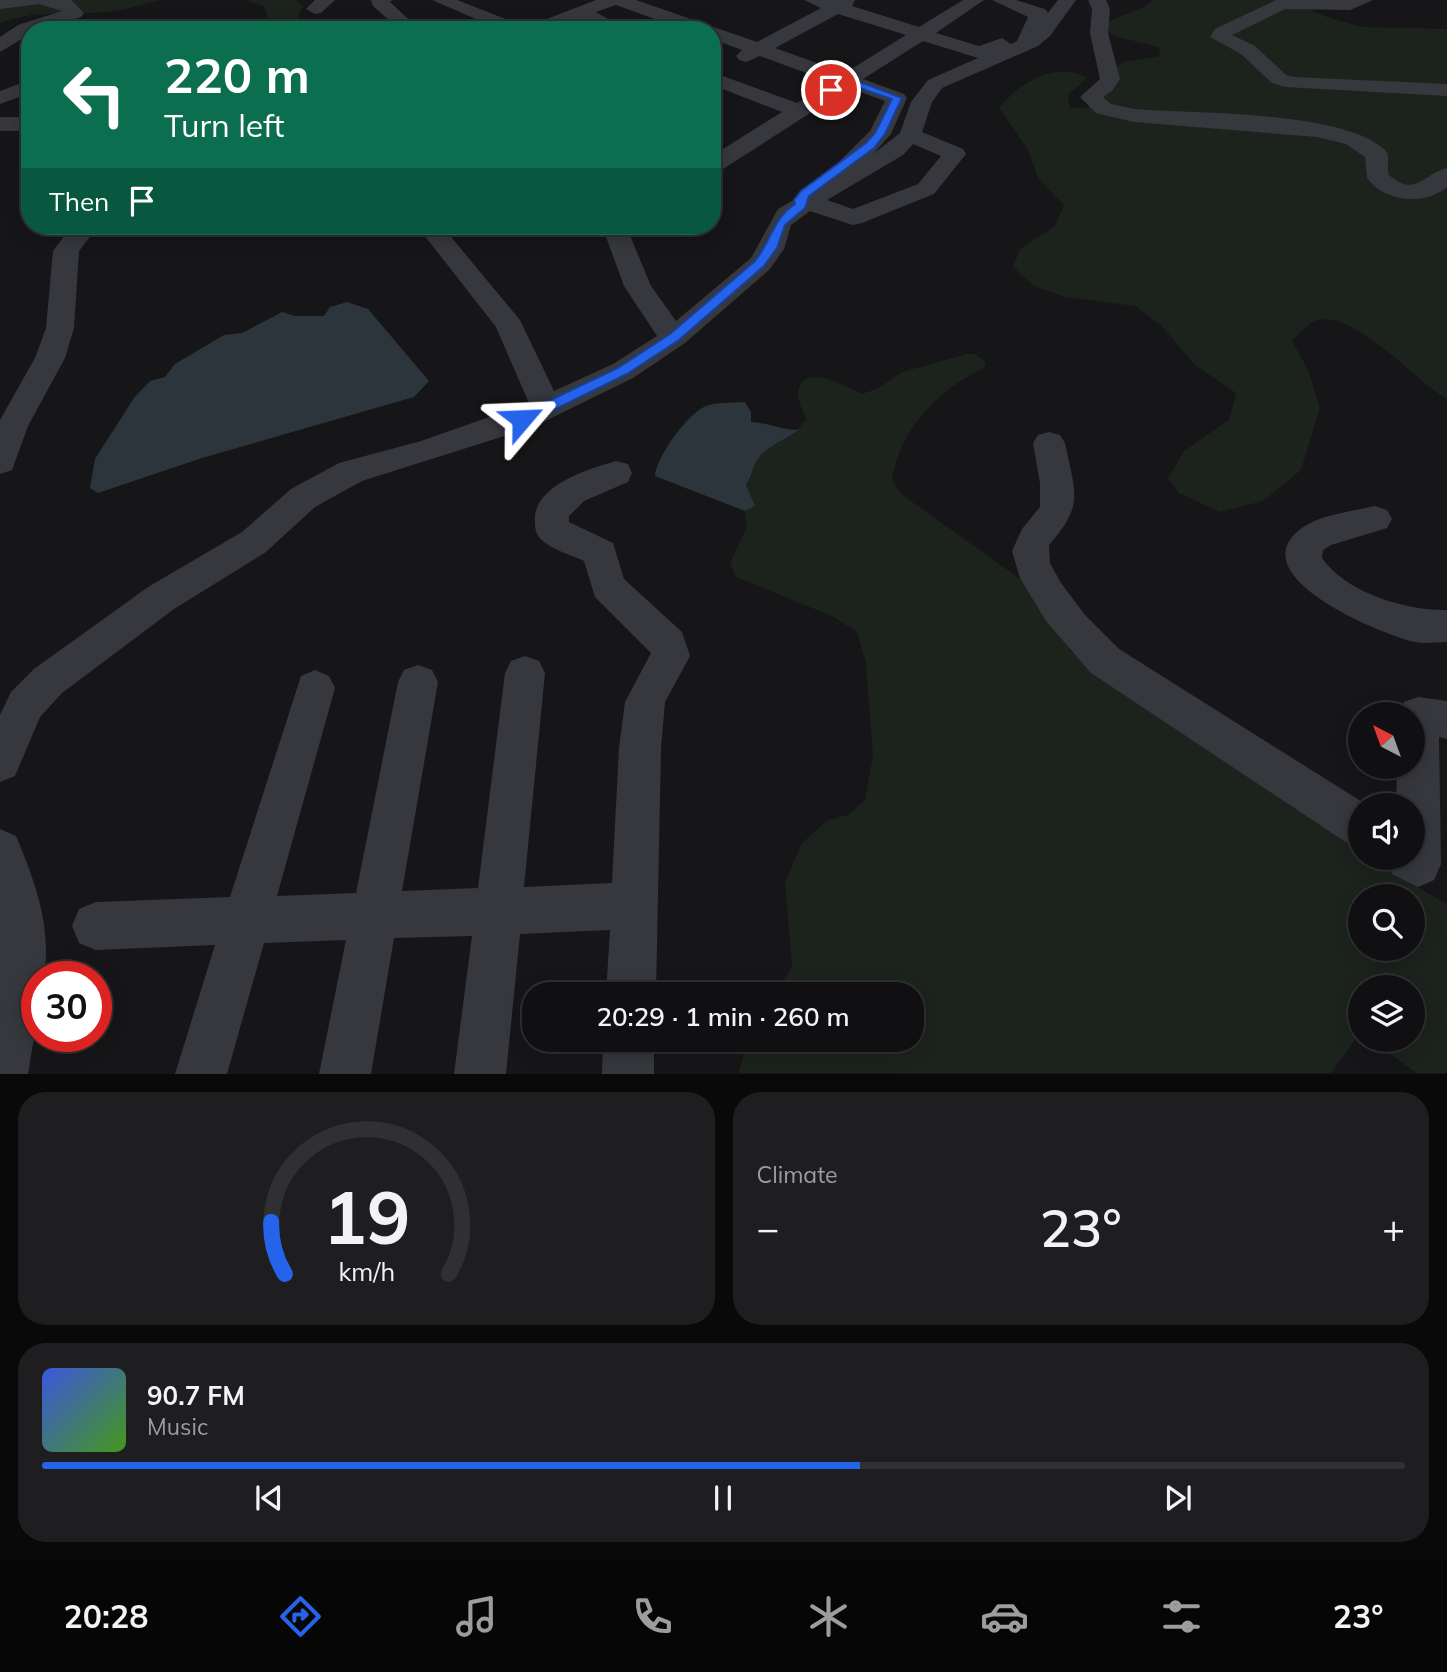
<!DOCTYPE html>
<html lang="en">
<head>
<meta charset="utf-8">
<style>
  body { margin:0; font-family:Mulish,sans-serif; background:#1e1e20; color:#f1f3f6; height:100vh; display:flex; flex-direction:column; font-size:26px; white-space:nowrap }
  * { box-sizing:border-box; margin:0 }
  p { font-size:23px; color:#9c9d9f }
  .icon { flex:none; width:38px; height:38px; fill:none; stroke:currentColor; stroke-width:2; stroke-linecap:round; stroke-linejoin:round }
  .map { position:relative; height:1074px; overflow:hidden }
  .sheet { display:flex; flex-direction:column; gap:18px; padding:18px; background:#09090a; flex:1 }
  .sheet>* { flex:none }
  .hud { position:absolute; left:21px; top:21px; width:700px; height:214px; border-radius:28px; box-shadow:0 4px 18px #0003,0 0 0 2px #303032; background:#0b6e4f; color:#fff; overflow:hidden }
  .needle { width:46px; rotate:319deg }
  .tools { position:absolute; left:1348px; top:702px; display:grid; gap:14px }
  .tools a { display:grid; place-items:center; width:77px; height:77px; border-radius:50%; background:#101012; box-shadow:0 4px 18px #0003,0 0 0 2px #303032; font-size:35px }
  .speed { position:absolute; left:21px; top:961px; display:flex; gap:14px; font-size:35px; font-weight:700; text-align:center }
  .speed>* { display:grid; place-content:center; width:91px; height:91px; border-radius:50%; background:#101012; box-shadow:0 4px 18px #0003,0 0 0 2px #303032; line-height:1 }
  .speed .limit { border:10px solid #d22; background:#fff; color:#111 }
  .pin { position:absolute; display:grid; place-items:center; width:60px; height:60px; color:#fff; margin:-30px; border:4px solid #fff; border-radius:50%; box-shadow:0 2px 7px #0007 }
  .me { position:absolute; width:77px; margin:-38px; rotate:64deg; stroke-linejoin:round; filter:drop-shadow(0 0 5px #0008) }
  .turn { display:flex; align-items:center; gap:24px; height:147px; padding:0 28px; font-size:32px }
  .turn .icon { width:91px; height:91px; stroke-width:2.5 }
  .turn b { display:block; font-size:49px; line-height:60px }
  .then { display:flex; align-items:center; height:66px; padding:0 28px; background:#0003; gap:14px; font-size:26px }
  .big { font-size:52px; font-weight:600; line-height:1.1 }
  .sheet .card { flex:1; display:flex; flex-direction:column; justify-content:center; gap:10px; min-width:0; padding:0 24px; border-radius:28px; background:#1e1e20 }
  .sheet .dial { align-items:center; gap:0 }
  .dial svg { height:182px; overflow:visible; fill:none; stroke:#303032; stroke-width:7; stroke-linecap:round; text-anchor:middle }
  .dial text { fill:#f1f3f6; stroke:none }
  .song { display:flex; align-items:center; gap:21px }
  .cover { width:84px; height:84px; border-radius:10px; background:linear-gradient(135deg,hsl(230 70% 55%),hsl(100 70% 35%)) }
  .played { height:7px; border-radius:4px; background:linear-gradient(90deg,#2563eb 60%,#303032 60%) }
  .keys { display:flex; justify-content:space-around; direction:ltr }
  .heat { display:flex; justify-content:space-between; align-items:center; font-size:38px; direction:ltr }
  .sheet .tiles { flex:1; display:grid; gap:18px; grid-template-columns:1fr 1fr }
  .card:last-child { grid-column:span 2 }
  .trip { position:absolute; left:522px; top:982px; width:402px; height:70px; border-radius:28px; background:#101012; box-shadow:0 4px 18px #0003,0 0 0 2px #303032; font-weight:600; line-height:70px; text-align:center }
  .dock { display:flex; height:112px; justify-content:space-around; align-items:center; background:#060607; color:#9c9d9f }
  .dock .icon { width:49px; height:49px }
  .dock .current { color:#2563eb }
  .dock b { font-size:32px; color:#f1f3f6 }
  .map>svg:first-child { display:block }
  .green { fill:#1c231d; fill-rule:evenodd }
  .water { fill:#2c353c }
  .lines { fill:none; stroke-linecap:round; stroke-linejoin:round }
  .minor { fill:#37383d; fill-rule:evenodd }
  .route { fill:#2563eb; stroke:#184099; stroke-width:2 }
</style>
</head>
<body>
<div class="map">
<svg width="1447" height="1074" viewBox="0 0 1447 1074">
  <rect width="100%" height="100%" fill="#161618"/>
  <g class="green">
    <path d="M0 0H161C142 4 126 10 108 12 68 15 39 9 0 23Z"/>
    <path d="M245 0H295L303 6 298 16 307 30H272L264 6Z"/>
    <path d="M1152 0H1288L1327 17 1363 27 1447 29V399C1416 382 1350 304 1313 322 1306 326 1298 335 1292 341L1308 370 1320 408 1301 470 1263 501 1220 512 1179 493 1168 478 1184 451 1229 420 1236 393 1194 364 1161 325 1135 306 1066 297 1034 286 1013 267 1020 249 1055 226 1064 205 1038 178 1028 150 999 107C1022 82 1054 61 1087 78L1068 95 1070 108H1088L1094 95 1115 87 1106 73 1124 62 1160 56 1159 47 1118 37 1101 28C1117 13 1141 13 1152 0Z"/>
    <path d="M967 354H975L986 362 984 368C939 389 899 430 892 480L901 494 1034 589 1071 651 1360 849V858C1385 858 1421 892 1447 904V1073H1417L1370 1040H1412V987H1360V1033L1331 1073H739L747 1040H912V994H774L792 967 785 882 802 843 828 820 848 815 865 800 873 756 866 663 857 632 834 617 736 577 730 563 747 527 745 511 755 506 746 485C754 475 753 463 761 455 775 441 794 436 806 420 804 412 797 400 798 393 803 359 847 388 862 394L879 388 902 372ZM1360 896H1412V948H1360Z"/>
  </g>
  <g class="water">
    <path d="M347 302 368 309 429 381 414 397 202 458 98 493 90 488 95 459 134 398 150 381 165 377 175 364 224 335 242 333 282 312 295 316H324L330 307Z"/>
    <path d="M745 402 751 412V422C769 423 781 430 799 430 787 438 771 445 761 455 753 463 753 475 746 485L755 506 745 511 655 476C656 457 688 413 706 406 717 402 733 403 745 402Z"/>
  </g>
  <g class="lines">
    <g class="minor">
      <path d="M0 0H71L84 13 81 17 42 30H30V34L0 52V37L18 25 62 11 39 4 0 9Z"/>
      <path d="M315 0H335L321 13 315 14 306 9Z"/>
      <path d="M371 0H392L390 2 420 30H400L373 6Z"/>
      <path d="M432 0H457L526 27 596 0H636L757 42 821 8 804 0H855L852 6 919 27 963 0H984L936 33 979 46 1002 38 1011 44 1017 41 1028 17 992 0H1016L1045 9 1048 13 1058 0H1076L1050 36 1038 46 942 88 932 102 922 132 963 149 966 154 934 194 862 223 853 225 810 211 791 225 784 249 769 270 685 343 633 378 533 427 362 481 315 507 266 552 174 609 62 693 40 717 15 776 0 782V715L11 692 34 669 148 587 242 532 291 489 339 463 421 441 529 403 496 327 417 226H442L520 320 554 391 613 364 657 336 624 286 602 226H626L651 286 676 321 751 258 778 209 848 168 839 162 870 131 885 101 849 88 720 171 712 173V156L782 112 712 85V72L797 103 831 82 760 56 746 62 739 60 736 56 742 50 712 39V30H685L616 5 596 12 627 30H603L580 19 552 30H501ZM838 14 906 35 845 73 775 48ZM923 41 978 58 928 80 911 102 900 133 873 154 891 134 907 98 904 94 863 79ZM913 144 941 156 918 184 853 209 827 200 903 155Z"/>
      <path d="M1088 0H1106L1110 9 1108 33 1120 79 1112 91 1103 97 1111 104 1134 109C1194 114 1342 110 1385 150 1391 156 1386 167 1389 175 1416 198 1423 174 1447 168V187C1425 206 1384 202 1367 178L1365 157 1346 144 1317 137 1134 122 1096 113 1080 97 1100 79 1090 33 1092 9Z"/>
      <path d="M1276 0H1373L1350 10 1285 9 1232 35 1255 46 1286 75 1294 77 1447 84V96L1285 87 1272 83 1241 54 1210 37 1215 29Z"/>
      <path d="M30 80V93L0 104V91Z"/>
      <rect x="0" y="117" width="30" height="14"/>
      <path d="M72 226H98L79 251 74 328 65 358 28 426 12 470 0 474V420L35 358 46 328 53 251Z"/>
      <path d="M1049 432 1060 435 1065 443C1075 493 1085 504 1049 545L1050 563 1061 583 1085 615 1119 649 1367 805H1360V848L1344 841 1091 673 1046 621 1020 578 1012 551 1022 529 1040 507V483L1033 443 1038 435Z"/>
      <path d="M616 461 628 464 632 473 628 482 584 501 569 516V522L613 543 624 579 682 632 690 656 665 702 661 748 656 994H606L610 930 520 934 506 1074H454L472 936 394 938 371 1074H319L346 940 264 943 227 1074H175L215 945 96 950 79 943 72 926 79 909 96 902 230 897 301 676 315 670 329 676 335 688 277 896 356 893 398 682 404 670 418 665 432 670 438 682 402 891 478 888 505 673 511 661 525 656 539 661 545 673 524 887 612 883 619 748 625 702 651 653 595 597 584 561C572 555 549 549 540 538 536 534 535 528 535 523 531 486 588 469 616 461Z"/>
      <path d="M1375 506 1387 510 1392 519 1387 528 1331 545 1323 550 1322 558C1346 593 1407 611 1447 610V642C1436 642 1425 644 1415 642 1383 635 1243 578 1298 531 1318 514 1351 512 1375 506Z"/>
      <path d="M1418 697 1447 701V739L1439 737 1441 864 1434 880 1418 887 1392 874 1385 858H1412V805H1396L1397 766H1412V714H1398L1404 702Z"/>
      <path d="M0 829 16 836C35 882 52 926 44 976H37V1019L28 1074H0Z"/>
      <path d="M603 1040H654V1074H602Z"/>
    </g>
  </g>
  <path class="route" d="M847 77 902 98 885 134 874 148 809 196 805 208 785 225 777 248 764 266 679 340 627 374 527 423H517V416L618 368 670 334 755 261C771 241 773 219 795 204L794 200 801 191 866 143 875 133 892 99 848 84 834 92H828V88Z"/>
</svg>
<div class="tools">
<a><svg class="needle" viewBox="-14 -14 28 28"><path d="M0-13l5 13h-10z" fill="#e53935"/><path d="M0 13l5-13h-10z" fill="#9c9d9f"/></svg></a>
<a><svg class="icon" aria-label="sound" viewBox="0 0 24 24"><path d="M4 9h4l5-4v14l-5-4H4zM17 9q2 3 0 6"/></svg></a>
<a><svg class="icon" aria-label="search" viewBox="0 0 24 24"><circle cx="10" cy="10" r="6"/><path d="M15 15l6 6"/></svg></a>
<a><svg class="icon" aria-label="layers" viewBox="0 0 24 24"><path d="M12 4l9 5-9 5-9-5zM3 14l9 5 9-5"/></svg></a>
</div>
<div class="speed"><div class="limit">30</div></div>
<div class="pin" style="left:831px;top:90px;background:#d93025"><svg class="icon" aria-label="arrive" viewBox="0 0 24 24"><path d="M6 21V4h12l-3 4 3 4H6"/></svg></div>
<svg class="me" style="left:522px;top:419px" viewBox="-20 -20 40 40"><path d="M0-17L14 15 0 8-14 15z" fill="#2563eb" stroke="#fff" stroke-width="4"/></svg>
<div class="trip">20:29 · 1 min · 260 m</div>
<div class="hud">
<div class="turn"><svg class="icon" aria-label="left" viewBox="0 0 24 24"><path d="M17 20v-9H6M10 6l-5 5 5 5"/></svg><div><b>220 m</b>Turn left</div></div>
<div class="then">Then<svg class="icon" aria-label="arrive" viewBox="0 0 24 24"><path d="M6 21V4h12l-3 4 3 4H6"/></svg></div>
</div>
</div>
<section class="sheet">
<div class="tiles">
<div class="card dial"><svg viewBox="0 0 100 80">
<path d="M14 69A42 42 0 1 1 86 69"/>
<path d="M14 69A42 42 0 0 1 8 46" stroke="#2563eb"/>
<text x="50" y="56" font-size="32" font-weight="700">19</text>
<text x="50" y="72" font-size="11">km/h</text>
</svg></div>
<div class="card"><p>Climate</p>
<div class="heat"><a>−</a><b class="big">23°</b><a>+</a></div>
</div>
<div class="card">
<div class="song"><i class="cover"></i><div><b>90.7 FM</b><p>Music</p></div></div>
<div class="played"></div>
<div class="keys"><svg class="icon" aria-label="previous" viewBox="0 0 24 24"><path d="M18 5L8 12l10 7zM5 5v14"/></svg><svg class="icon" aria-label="pause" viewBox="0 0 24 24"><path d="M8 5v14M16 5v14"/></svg><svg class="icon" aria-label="next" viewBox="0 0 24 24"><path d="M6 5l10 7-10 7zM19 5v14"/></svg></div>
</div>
</div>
</section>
<nav class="dock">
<b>20:28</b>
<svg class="icon current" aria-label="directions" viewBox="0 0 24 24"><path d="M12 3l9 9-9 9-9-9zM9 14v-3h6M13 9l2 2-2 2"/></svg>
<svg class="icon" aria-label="music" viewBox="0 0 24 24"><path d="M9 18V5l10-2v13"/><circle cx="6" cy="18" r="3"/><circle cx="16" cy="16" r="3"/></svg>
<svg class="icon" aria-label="phone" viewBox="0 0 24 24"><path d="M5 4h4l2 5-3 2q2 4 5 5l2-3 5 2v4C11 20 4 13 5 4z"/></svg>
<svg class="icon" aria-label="climate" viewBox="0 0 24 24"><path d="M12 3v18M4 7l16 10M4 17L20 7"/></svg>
<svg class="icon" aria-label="car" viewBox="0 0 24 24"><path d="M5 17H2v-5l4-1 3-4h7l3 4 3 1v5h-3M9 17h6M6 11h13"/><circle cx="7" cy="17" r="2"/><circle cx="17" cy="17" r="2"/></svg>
<svg class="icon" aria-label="filters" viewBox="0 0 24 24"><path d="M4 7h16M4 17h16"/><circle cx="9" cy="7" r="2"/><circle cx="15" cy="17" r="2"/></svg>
<b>23°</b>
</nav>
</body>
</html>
